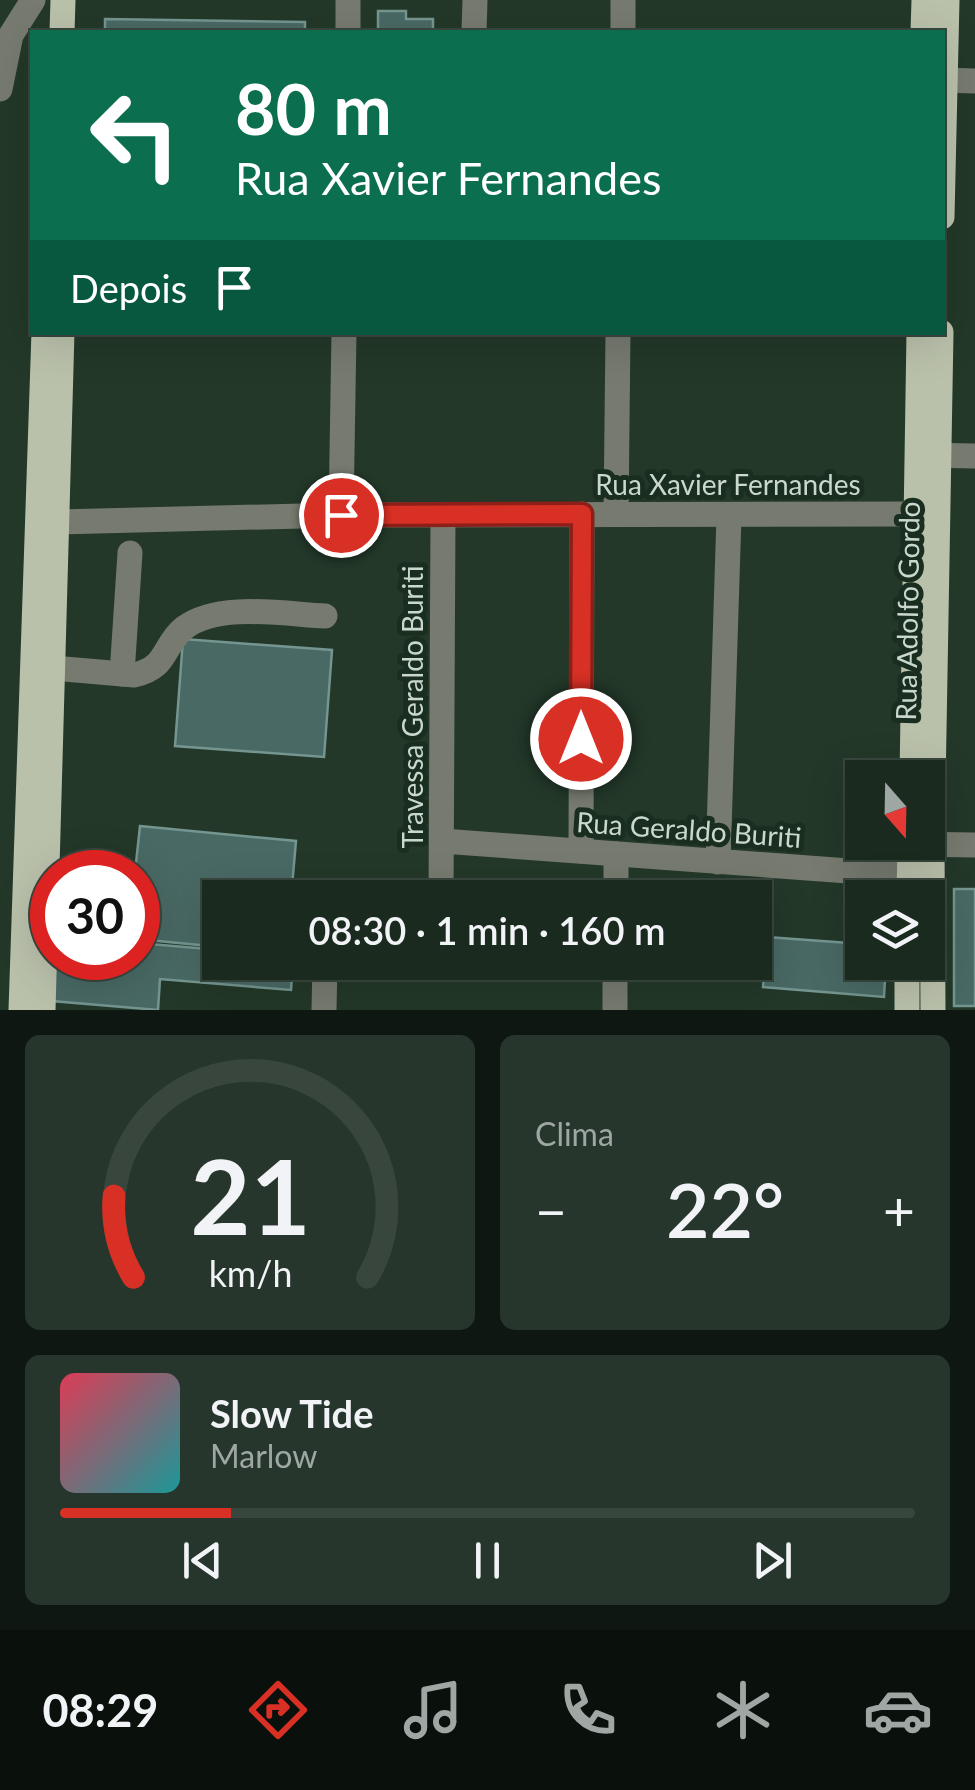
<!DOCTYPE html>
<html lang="pt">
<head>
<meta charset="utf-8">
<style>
  body { margin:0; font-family:Lato,sans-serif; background:#27362c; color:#f1f3f6; height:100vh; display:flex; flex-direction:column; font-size:38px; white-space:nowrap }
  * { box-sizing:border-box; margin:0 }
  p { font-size:32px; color:#9fa7a4 }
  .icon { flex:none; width:55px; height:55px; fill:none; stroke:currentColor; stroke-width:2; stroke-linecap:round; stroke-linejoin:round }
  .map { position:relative; height:1010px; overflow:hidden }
  .drawer { display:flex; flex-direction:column; gap:25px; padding:25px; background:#0e1711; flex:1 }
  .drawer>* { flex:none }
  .hud { position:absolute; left:30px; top:30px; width:915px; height:305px; border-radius:0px; box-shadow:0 10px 40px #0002,0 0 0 2px #38463d; background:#0b6e4f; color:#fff; overflow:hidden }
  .needle { width:65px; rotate:160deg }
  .fabs { position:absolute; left:845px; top:760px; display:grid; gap:20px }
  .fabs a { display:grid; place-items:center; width:100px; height:100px; border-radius:0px; background:#1a2a1f; box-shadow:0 10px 40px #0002,0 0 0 2px #38463d; font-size:50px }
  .speed { position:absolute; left:30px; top:850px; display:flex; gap:20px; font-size:50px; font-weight:700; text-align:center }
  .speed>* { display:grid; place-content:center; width:130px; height:130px; border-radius:50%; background:#1a2a1f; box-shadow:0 10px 40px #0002,0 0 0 2px #38463d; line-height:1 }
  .speed .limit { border:15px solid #d22; background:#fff; color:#111 }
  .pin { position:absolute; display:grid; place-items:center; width:85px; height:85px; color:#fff; margin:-42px; border:5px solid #fff; border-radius:50%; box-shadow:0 2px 10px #0007 }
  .me { position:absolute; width:110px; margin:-55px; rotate:0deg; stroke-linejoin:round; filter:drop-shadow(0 0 8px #0008) }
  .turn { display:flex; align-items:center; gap:35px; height:210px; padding:0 40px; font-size:45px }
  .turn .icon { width:130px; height:130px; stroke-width:2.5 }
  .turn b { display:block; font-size:70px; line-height:85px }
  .then { display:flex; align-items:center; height:95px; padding:0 40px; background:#0003; gap:20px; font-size:38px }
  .big { font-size:75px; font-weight:600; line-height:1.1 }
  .drawer .tile { flex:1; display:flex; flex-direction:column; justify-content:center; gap:15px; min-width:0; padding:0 35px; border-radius:15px; background:#27362c }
  .drawer .dial { align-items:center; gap:0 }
  .dial svg { height:260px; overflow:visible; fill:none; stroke:#38463d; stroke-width:7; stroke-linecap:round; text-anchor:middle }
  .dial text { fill:#f1f3f6; stroke:none }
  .song { display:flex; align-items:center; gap:30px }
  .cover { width:120px; height:120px; border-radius:15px; background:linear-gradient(135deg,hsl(350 70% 55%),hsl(180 70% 35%)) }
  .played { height:10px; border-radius:5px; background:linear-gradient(90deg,#d93025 20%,#38463d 20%) }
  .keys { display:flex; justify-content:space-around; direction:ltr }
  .heat { display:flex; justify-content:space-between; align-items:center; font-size:55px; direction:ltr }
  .drawer .tiles { flex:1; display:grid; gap:25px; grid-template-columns:1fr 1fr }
  .tile:last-child { grid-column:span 2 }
  .trip { position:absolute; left:202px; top:880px; width:570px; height:100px; border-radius:0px; background:#1a2a1f; box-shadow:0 10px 40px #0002,0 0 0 2px #38463d; font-weight:600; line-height:100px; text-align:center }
  .tab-bar { display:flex; height:160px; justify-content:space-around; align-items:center; background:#0a110c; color:#9fa7a4 }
  .tab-bar .icon { width:70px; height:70px }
  .tab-bar .active { color:#d93025 }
  .tab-bar b { font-size:45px; color:#f1f3f6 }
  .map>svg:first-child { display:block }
  .building { fill:#496964; stroke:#749590; stroke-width:2.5 }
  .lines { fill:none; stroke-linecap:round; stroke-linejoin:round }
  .minor { stroke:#767a6f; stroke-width:25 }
  .major { stroke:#bac1ab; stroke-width:25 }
  .route-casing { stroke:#8d1f18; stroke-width:25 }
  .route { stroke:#d93025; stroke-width:18 }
  .labels { text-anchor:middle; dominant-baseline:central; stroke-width:10; stroke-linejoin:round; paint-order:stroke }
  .street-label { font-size:28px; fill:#cad7ce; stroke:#192e1f }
</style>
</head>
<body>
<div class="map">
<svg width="975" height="1010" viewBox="0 0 975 1010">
  <rect width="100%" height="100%" fill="#233829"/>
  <g class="building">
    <path d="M378 11H406V19H433V32H378Z"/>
    <path d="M105 19 305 22V32H105Z"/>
    <path d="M183 639 332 650 324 757 175 746Z"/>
    <path d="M140 826 296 841 291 898H220V947L138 939 135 872Z"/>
    <rect x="954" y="889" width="21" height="117"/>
    <path d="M767 937 862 944V962H886L884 997 763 987Z"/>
    <path d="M138 943 220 950V962H293L291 990 160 979 158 1010 52 1001 56 958H138Z"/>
  </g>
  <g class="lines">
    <g class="minor">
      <path d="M348 32V0"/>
      <path d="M474 32 475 0"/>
      <path d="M623 32V0"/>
      <path d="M942 80 975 81"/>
      <path d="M0 89 11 35 33 0"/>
      <path d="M919 455 975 456"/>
      <path d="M616 514 618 332"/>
      <path d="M341 515 344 332"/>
      <path d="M58 522 341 515 917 514"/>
      <path d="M53 668 134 675C168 668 162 646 184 628 218 602 284 614 325 616"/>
      <path d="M122 674 130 553"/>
      <path d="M442 841 930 877"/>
      <path d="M910 844 975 845"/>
      <path d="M581 851 582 514"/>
      <path d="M718 862 729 516"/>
      <path d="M441 898 443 517"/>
      <path d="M616 898V854"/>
      <path d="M324 1010 325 962"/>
      <path d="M615 1010V962"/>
    </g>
    <g class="major">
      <path d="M62 32 63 0"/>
      <path d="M923 32 924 0"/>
      <path d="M942 217 947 0"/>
      <path d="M912 778 919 332"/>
      <path d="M909 898 910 842"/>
      <path d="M907 962V1010"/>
      <path d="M21 1010 44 332"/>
      <path d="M43 1010 62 332"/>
      <path d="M933 1010 932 845 941 332"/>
    </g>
  </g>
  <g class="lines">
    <defs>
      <path id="route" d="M341 515 582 514 581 739"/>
    </defs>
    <use href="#route" class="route-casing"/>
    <use href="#route" class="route"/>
  </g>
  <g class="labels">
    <g class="street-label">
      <text x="728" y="484">Rua Xavier Fernandes</text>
      <text transform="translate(907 611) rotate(-89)">Rua Adolfo Gordo</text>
      <text transform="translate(412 707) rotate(-90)">Travessa Geraldo Buriti</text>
      <text transform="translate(689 829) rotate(4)">Rua Geraldo Buriti</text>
    </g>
  </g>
</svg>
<div class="fabs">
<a><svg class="needle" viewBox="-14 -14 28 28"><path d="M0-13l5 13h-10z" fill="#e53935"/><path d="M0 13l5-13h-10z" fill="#9fa7a4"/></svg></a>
<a><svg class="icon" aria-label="layers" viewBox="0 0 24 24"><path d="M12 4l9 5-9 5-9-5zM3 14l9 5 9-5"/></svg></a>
</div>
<div class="speed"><div class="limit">30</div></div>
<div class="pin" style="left:341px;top:515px;background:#d93025"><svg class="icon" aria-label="arrive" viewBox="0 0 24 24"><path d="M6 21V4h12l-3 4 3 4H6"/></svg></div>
<svg class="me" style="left:581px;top:739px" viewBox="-20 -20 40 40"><circle r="17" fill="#d93025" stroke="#fff" stroke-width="3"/><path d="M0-11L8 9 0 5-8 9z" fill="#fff"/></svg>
<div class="trip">08:30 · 1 min · 160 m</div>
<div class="hud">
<div class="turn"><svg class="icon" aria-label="left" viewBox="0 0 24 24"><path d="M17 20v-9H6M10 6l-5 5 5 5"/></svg><div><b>80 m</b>Rua Xavier Fernandes</div></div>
<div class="then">Depois<svg class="icon" aria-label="arrive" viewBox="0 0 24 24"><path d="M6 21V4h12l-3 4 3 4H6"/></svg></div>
</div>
</div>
<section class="drawer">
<div class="tiles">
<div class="tile dial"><svg viewBox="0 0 100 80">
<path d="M14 69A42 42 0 1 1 86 69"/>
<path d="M14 69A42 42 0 0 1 8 44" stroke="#d93025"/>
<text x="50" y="56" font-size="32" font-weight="700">21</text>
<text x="50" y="72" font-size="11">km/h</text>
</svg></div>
<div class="tile"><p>Clima</p>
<div class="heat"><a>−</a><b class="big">22°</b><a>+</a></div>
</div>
<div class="tile">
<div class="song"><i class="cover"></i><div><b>Slow Tide</b><p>Marlow</p></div></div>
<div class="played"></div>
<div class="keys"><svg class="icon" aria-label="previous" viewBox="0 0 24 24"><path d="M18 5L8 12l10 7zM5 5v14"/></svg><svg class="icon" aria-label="pause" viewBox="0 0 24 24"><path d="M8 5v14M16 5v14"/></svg><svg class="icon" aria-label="next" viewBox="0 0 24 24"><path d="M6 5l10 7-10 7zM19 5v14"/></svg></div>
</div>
</div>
</section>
<nav class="tab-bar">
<b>08:29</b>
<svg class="icon active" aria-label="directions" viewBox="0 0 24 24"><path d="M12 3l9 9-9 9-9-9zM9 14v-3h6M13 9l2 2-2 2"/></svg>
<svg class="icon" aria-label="music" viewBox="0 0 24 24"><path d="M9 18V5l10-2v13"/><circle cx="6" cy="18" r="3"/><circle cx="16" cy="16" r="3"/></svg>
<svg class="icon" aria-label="phone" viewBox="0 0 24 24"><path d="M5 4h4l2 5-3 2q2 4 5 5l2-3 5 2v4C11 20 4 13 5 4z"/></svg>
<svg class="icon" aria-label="climate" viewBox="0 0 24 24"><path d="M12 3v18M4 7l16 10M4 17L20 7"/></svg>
<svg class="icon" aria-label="car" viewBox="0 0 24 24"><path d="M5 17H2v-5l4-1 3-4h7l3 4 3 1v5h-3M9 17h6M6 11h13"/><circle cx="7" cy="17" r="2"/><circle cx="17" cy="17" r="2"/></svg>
</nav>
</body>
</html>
